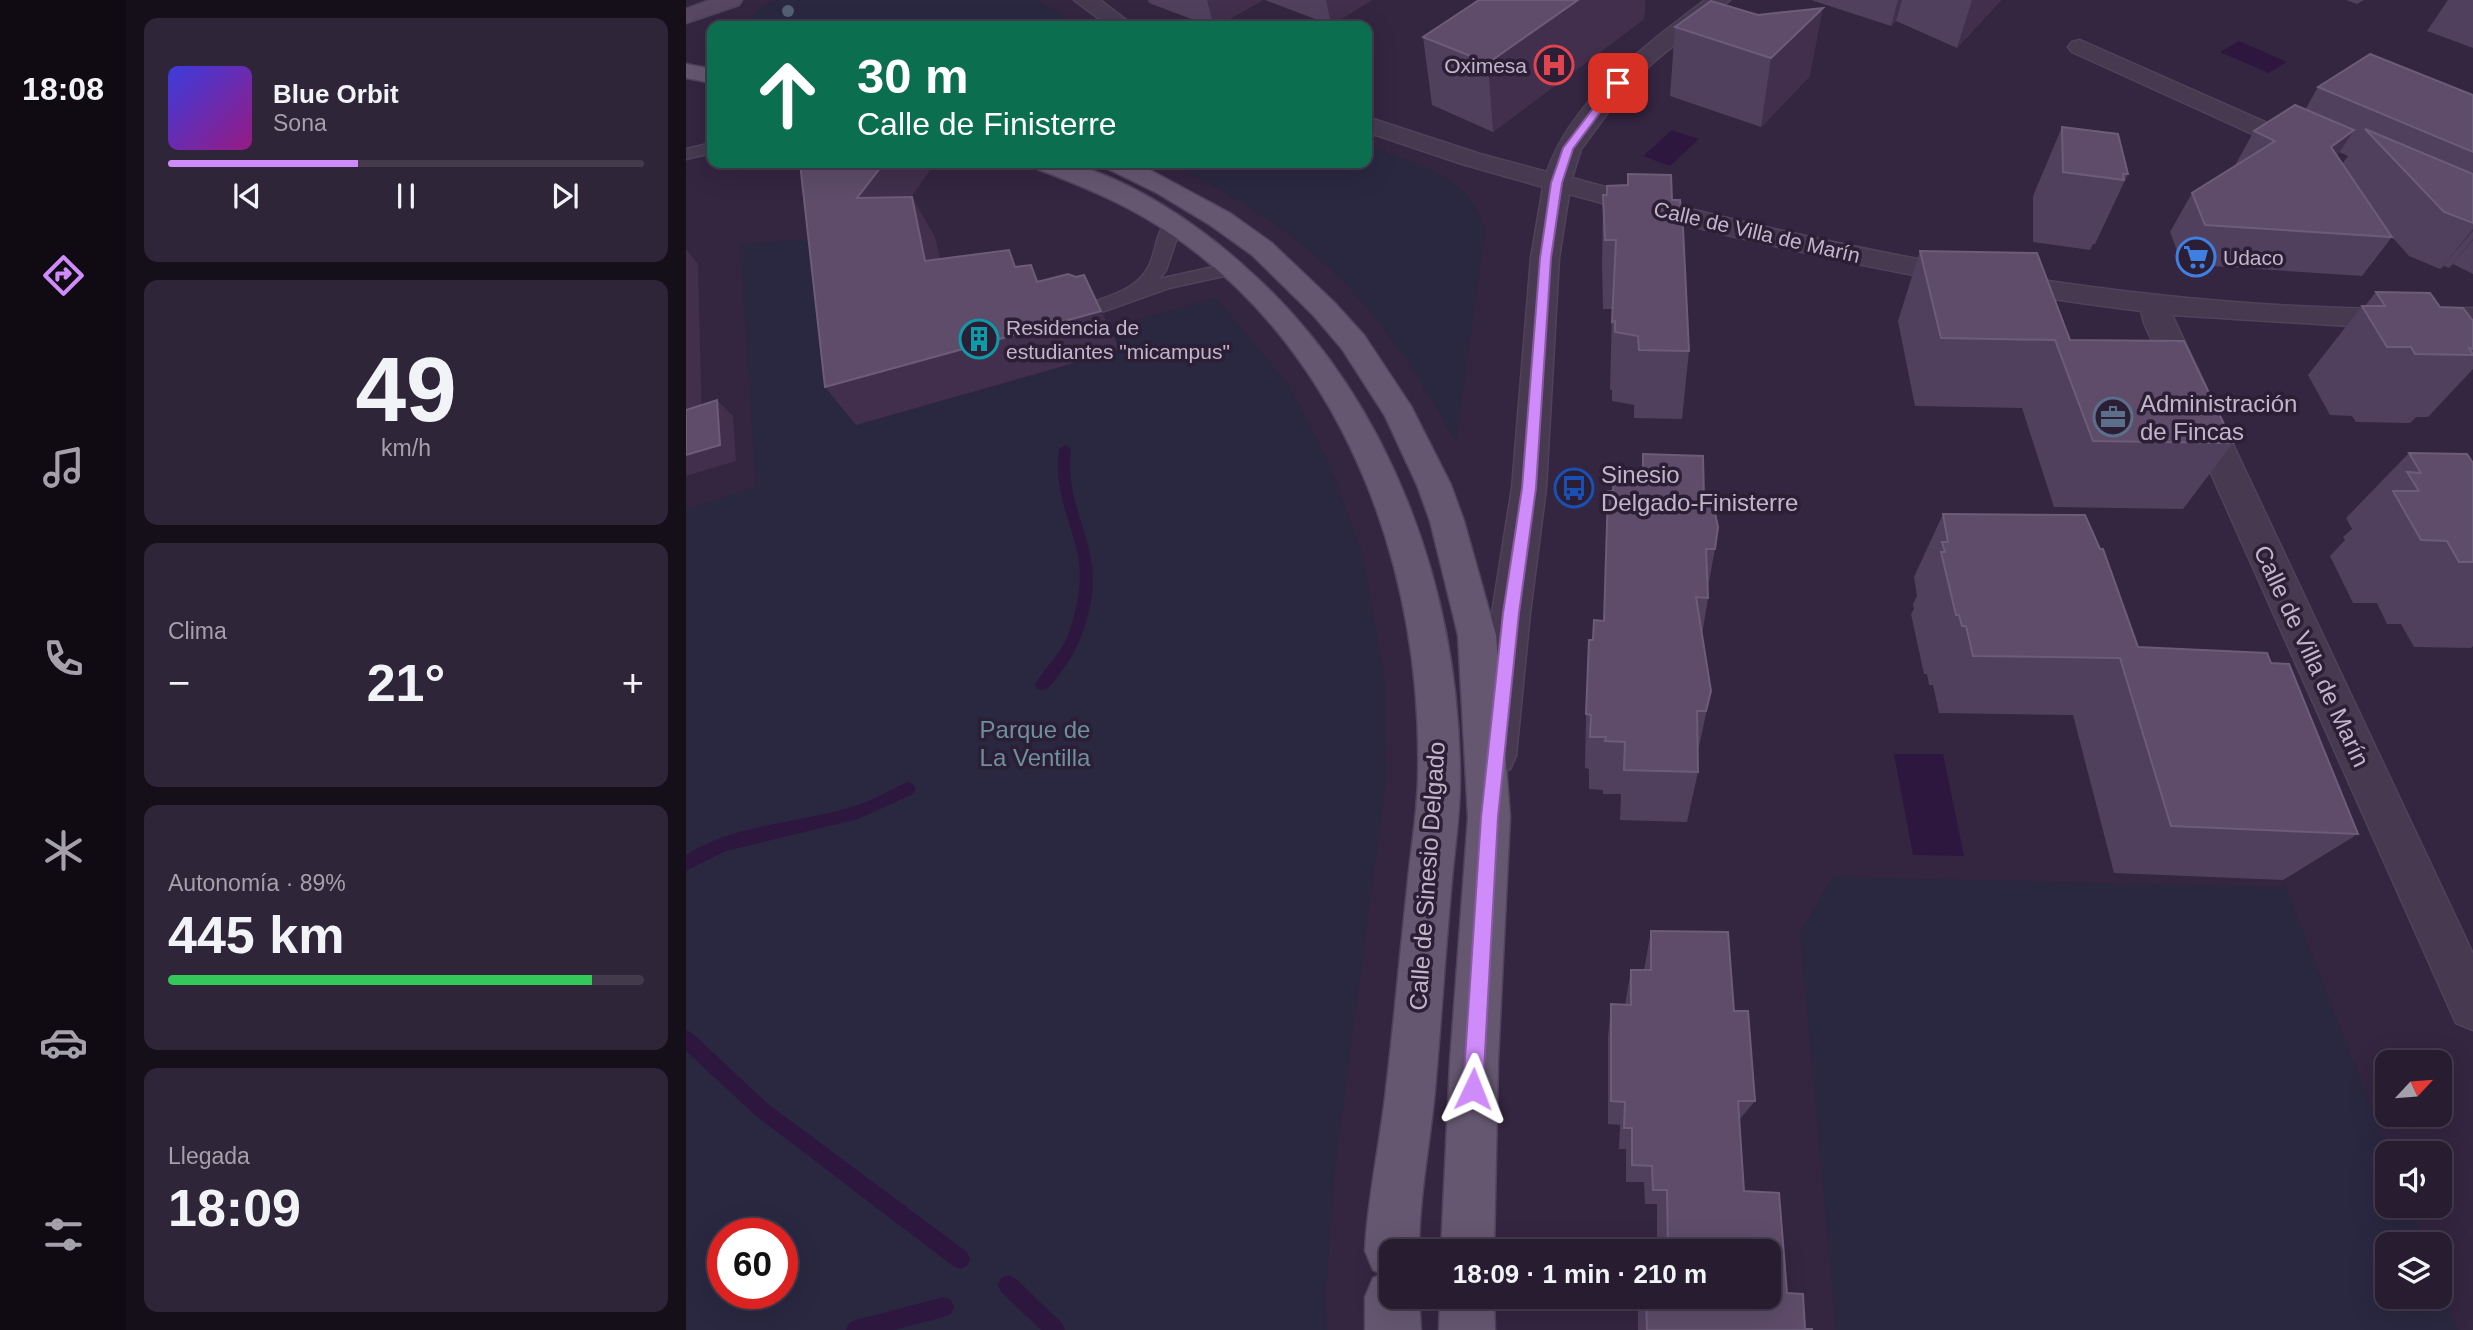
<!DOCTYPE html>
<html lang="es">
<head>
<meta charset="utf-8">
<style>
  body { margin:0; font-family:Arial,sans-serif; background:#2f2538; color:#f1f3f6; height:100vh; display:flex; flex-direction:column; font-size:26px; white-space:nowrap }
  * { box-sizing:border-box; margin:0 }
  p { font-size:23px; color:#a4a1ab }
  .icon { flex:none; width:38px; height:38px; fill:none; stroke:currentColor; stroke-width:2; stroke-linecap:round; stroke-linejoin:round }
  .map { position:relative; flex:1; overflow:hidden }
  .sheet { display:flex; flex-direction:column; gap:18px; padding:18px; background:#150f1a; width:560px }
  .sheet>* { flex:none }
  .guide { position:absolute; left:21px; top:21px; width:665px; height:147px; border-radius:14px; box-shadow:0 7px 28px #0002,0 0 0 2px #433a4c; background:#0b6e4f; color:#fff; overflow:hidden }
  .needle { width:46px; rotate:64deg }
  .fabs { position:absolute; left:1689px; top:1050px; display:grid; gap:14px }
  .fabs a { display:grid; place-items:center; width:77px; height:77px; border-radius:14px; background:#271c30; box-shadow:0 7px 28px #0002,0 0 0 2px #433a4c; font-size:35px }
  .speed { position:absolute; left:21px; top:1218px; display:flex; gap:14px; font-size:35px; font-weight:700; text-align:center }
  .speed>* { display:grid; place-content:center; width:91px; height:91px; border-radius:50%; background:#271c30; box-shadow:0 7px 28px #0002,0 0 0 2px #433a4c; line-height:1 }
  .speed .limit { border:10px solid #d22; background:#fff; color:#111 }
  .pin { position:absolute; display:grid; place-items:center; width:60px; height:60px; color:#fff; margin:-30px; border-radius:14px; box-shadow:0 4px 10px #0006 }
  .me { position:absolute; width:77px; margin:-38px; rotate:2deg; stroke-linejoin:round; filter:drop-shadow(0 0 5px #0008) }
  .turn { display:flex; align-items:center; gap:24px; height:147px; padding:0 35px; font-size:32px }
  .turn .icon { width:91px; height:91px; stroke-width:2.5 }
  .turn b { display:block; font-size:49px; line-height:60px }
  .big { font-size:52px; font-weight:700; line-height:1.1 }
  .sheet .widget { flex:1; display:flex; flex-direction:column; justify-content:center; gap:10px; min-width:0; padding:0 24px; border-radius:14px; background:#2f2538 }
  .sheet .dial { align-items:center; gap:0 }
  .dial b { font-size:91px; line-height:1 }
  .song { display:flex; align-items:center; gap:21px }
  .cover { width:84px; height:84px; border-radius:10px; background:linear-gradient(135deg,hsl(240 70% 55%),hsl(310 70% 35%)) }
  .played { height:7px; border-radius:4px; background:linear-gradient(90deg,#cf8bfa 40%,#433a4c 40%) }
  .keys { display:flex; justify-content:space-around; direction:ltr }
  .heat { display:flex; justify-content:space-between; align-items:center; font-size:38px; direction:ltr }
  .charge { height:10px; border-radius:5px; background:linear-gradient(90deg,#34c759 89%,#433a4c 0) }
  .trip { position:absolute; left:693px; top:1239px; width:402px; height:70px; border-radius:14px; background:#271c30; box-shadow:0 7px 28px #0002,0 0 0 2px #433a4c; font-weight:700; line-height:70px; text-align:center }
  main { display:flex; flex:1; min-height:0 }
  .dock { display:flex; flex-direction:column; width:126px; justify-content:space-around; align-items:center; background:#100b13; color:#a4a1ab }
  .dock .icon { width:49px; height:49px }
  .dock .current { color:#cf8bfa }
  .dock b { font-size:32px; color:#f1f3f6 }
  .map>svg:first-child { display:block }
  .green { fill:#2a2741; fill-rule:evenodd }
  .water { fill:#2e173e }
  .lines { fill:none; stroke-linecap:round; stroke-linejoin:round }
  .stream { fill:#2e173e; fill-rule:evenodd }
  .service-casing { stroke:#4f4259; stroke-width:3 }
  .minor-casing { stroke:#4f4259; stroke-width:3 }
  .secondary-casing { stroke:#4f4259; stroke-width:3 }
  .primary-casing { stroke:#4f4259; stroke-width:3 }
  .service { fill:#463950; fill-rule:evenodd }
  .minor { fill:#463950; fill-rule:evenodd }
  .secondary { fill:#584763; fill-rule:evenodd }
  .primary { fill:#655770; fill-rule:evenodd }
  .tree { fill:#536073 }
  .wall { fill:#513f5e; fill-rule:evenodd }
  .shaded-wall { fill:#412f4d }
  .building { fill:#5e4c6a; stroke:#6d5c79; stroke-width:2 }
  .route { fill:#cf8bfa; stroke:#875aa2; stroke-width:2 }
  .labels { text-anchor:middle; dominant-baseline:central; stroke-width:7; stroke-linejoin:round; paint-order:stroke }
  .far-poi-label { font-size:21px; fill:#c2b5ca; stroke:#2b1e35; text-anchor:start }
  .far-street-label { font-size:21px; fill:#c2b5ca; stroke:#2b1e35 }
  .poi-label { font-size:24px; fill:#c2b5ca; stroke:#2b1e35; text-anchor:start }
  .street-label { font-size:24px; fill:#c2b5ca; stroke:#2b1e35 }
  .park-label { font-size:24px; fill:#6c919c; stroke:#2b1e35 }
</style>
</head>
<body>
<main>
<nav class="dock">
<b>18:08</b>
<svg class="icon current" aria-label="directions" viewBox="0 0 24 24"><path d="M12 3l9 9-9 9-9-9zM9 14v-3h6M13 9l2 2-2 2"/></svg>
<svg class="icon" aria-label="music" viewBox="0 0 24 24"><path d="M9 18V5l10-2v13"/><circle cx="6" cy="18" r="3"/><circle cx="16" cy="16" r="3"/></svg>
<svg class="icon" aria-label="phone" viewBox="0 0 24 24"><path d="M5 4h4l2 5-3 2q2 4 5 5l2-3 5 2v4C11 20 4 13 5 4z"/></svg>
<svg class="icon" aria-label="climate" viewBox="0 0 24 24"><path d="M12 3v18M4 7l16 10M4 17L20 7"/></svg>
<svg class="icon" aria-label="car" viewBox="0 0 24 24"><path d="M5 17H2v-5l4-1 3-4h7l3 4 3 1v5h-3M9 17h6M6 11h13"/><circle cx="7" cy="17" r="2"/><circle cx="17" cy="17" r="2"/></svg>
<svg class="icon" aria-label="filters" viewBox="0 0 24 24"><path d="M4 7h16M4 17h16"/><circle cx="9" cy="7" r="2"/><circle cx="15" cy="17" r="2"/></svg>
</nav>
<section class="sheet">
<div class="widget">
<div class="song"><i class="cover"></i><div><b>Blue Orbit</b><p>Sona</p></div></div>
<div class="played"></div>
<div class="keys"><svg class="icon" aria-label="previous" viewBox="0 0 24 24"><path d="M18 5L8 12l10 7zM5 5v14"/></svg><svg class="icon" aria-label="pause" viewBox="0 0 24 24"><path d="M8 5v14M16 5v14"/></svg><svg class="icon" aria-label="next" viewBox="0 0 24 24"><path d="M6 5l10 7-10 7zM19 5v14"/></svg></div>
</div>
<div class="widget dial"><b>49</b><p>km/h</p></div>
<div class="widget"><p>Clima</p>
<div class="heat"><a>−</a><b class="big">21°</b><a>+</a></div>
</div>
<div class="widget"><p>Autonomía · 89%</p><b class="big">445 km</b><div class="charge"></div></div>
<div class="widget"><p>Llegada</p><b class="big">18:09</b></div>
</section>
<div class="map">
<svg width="1787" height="1330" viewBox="0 0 1787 1330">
  <rect width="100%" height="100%" fill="#342540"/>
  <g class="green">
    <path d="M88 0H351L393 26H55L76 7Z"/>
    <path d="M681 145C730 165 785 174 799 231L770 442C735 379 694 315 641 266 595 224 540 192 485 163H681Z"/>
    <path d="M145 238 170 425 433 351 423 327 530 298 603 385 643 463 676 553 699 681 700 781 649 1167 640 1288 641 1330H0V509L70 487 54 244ZM37 1234H96V1293H37Z"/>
    <path d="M1147 877 1598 887 1597 880 1703 1153H1701V1206H1724L1739 1244H1701V1297H1754V1282L1772 1330H1150L1114 932Z"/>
  </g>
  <g class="water">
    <path d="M1553 41 1601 62 1583 73 1534 52Z"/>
    <path d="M986 130 1013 139 984 166 957 156Z"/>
    <path d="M1208 754H1257L1278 856 1227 855Z"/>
  </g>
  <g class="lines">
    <g class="stream">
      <path d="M379 445 385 449C380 491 396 516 404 554 413 594 399 641 375 672 368 680 363 693 351 689L349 685C358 667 375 655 382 635 391 611 397 581 392 555 383 516 368 491 373 449Z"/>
      <path d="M222 782 227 784 230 789 227 794 172 819 40 851 0 871V855C52 822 115 824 172 805 190 799 205 789 222 782Z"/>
      <path d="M0 1030 6 1033 82 1104 281 1252 284 1259 281 1266 274 1269 267 1266 70 1116 0 1051Z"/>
      <path d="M322 1275 329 1278 376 1323 379 1330H355L315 1292 312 1285 315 1278Z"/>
      <path d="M258 1297 265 1300 268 1307 265 1314 258 1317 208 1330H160L163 1323 170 1320Z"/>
    </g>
    <defs>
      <g id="service">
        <path d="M26 143V153L0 159V149Z"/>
        <path d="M487 218 496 223 480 270 473 279 546 263 555 269 552 273 483 288 410 314 403 312 401 308 403 304C425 295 452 289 463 266 470 253 471 222 487 218Z"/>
      </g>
      <g id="minor">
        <path d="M388 0H414L448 26H423Z"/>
        <path d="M1019 0H1044L971 59 940 88 895 149 886 178C1173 257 1488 318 1787 308V328L1728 330 1486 315 1787 954V1030L1770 1023 1458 323 1455 311C1262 287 1070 246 883 194L873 258 860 488 844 613 830 756 824 769 810 774 796 769 790 756 806 613 826 488 845 258 857 187 776 164 681 132V117L794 154 861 172C885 100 961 44 1019 0Z"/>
        <path d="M1394 40 1631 145 1635 150 1631 155 1622 158 1613 155 1386 52 1382 47 1386 42Z"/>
      </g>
      <path id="secondary" d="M24 0H56L53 5 0 23V9Z"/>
      <g id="primary">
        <path d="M0 64 26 69V83L0 78Z"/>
        <path d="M347 163C359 163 374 161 386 164 446 180 511 224 557 265 703 393 774 588 774 780 774 817 768 853 765 890 759 957 755 1023 749 1090 744 1144 733 1197 733 1251H705V1297H733L735 1330H679V1297L687 1278 697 1274 687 1270 679 1251 680 1235C684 1192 692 1149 698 1106 707 1034 713 962 721 890 724 854 731 817 732 780 738 576 662 357 489 237 447 207 399 187 351 169Z"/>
        <path d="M418 163H451L544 213 586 243 648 302 678 335 725 406 765 485 778 521 810 635 824 817 812 1062 808 1251H755L764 1062 782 817 772 635 744 521 731 485 699 416 656 349 628 316 566 255 524 225 471 193 422 169Z"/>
        <path d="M754 1297H808L809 1330H753Z"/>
      </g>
    </defs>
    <use href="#service" class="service-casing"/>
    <use href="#minor" class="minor-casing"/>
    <use href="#secondary" class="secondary-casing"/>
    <use href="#primary" class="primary-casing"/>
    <use href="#service" class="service"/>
    <use href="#minor" class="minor"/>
    <use href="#secondary" class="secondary"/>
    <use href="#primary" class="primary"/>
  </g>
  <circle class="tree" cx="102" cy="11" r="6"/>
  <g class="wall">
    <path d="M462 0H577L531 26H524L463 3Z"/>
    <path d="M579 0H686L645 25Z"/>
    <path d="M793 0H959L958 19 807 132 746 105 737 37Z"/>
    <path d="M1125 0H1315L1271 48 1210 21 1205 26Z"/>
    <path d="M1660 0H1678L1671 4Z"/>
    <path d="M1762 0H1787V48L1741 31Z"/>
    <path d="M1025 1 1124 76 1075 127 984 96 989 27Z"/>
    <path d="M1632 87 1787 95V274L1767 264 1763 268 1758 266 1754 269 1723 256 1706 237 1676 276 1496 264 1484 232 1506 193 1548 167 1568 131 1619 110ZM1653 152 1662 156 1656 164 1651 156Z"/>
    <path d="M1376 127 1442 174 1409 244H1407L1404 250 1347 242V196Z"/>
    <path d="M917 195 986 200 1003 351 996 419 948 418V405L926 401V390H924L926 309H917L916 265Z"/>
    <path d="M1234 251 1384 340 1547 443 1497 509 1368 507 1336 408 1229 406 1212 321Z"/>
    <path d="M1690 292 1754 307 1787 321V369L1742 417H1730L1724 423 1670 422 1666 416 1644 415 1622 375 1676 306H1679Z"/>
    <path d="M1723 453 1787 463V646L1785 648 1728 647 1715 624H1701L1691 603H1667L1644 556 1659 540 1657 537 1666 529 1660 518Z"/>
    <path d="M957 454 1018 499 1029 549 1022 587V598L1016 635 1025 691 1012 751V772L1001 822 934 820 935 794H917V790L903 789V769L899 768 900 714 907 640 918 621 927 491 955 473Z"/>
    <path d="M1257 514 1452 647 1585 663 1672 834 1597 880 1428 873 1387 715 1253 713 1247 685H1243L1241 674H1238L1225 614 1228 609 1227 604 1231 596 1228 577Z"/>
    <path d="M965 931 1042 932 1048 1011H1062L1069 1101 1053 1120 1058 1191 1093 1193 1101 1293 1117 1294 1119 1328 1126 1329V1330H952V1297H1083V1251H971V1204H959L958 1182H940V1149H933L934 1125 922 1124V1037L925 1004 939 1005 945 970H958Z"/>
  </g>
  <g class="shaded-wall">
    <path d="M521 0H577L531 26H528Z"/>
    <path d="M640 0H686L645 25Z"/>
    <path d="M892 0H959L958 19 807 132 802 63Z"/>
    <path d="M1212 0H1216L1210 21 1205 26Z"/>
    <path d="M1286 0H1315L1271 48Z"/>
    <path d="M1137 8 1124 76 1075 127 1085 58Z"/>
    <path d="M1668 130 1642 170 1645 147Z"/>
    <path d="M198 163H249L197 237 171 198Z"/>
    <path d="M226 197 249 237 264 300 239 261Z"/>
    <path d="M1787 229V231L1754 269Z"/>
    <path d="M1787 239V240L1763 268Z"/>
    <path d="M0 249 12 264 16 426 0 410Z"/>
    <path d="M345 265 366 304 351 282Z"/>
    <path d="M398 275 434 350 170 425 139 387Z"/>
    <path d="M31 400 47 416 50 461 0 476V455Z"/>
  </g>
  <g class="building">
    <path d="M793 0H892L802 63 737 37Z"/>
    <path d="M1025 1 1072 15 1137 8 1085 58 989 27Z"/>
    <path d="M1684 54 1787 95V152L1632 87Z"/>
    <path d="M1609 105 1668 130 1645 147 1706 237 1519 225 1506 193 1589 141 1568 131Z"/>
    <path d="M1376 127 1432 134 1442 174H1437L1438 180 1377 172Z"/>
    <path d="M1679 129 1787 174V223L1758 212Z"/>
    <path d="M114 163H198L171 198 226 197 239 261 323 250 329 267 345 265 351 282 382 274 390 277 398 275 415 311 139 387Z"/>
    <path d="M942 174 985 175 986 200H994L997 228 1003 351 953 350 952 336 929 332V321L926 322 930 240H919L917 195H921V186L942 185Z"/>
    <path d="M1234 251 1351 253 1384 340 1498 341 1547 443 1407 441 1369 340 1255 338Z"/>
    <path d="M1690 292 1744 293 1754 307 1777 308 1787 321V349L1783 348 1787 355 1729 354 1725 347H1701L1676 306H1699Z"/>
    <path d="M31 400 34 445 0 455V410Z"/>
    <path d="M1723 453 1781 454 1787 463V562H1773L1761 541 1735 540 1707 491H1733L1721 472 1735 473Z"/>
    <path d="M957 454 1017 456 1018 499H1026L1032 527 1029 549H1020L1022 598 1010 597 1025 691 1020 711H1011L1012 772 938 770 939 742 919 741 920 737H904L905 715 900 714 903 640H907L908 620 918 621 922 491H927L928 476 957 473Z"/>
    <path d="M1257 514 1399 515 1414 549H1417L1452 647 1581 653 1585 663 1603 664 1672 834 1485 826 1434 658 1287 656 1280 626H1276L1273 615H1270L1255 552H1259L1256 542H1262Z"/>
    <path d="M965 931 1042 932 1048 1011H1062L1069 1101H1052L1058 1191 1093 1193 1101 1293 1117 1294 1119 1329H1126V1330H961L960 1297H1083V1251H982L981 1190H967L966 1166 946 1165V1128H938L939 1102 925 1101V1004L945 1005V970H965Z"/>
  </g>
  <path class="route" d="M928 81 936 83 887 149 876 183 865 258 850 488 833 613 812 817 797 1089 794 1096 787 1099 780 1096 777 1089 795 817 817 613 836 488 854 258 865 183 877 148Z"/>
  <defs>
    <symbol id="hospital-ring" viewBox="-11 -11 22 22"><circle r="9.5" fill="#2b1e35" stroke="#e0444e" stroke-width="1.5"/><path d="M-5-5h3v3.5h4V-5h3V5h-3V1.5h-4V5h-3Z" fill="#e0444e"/></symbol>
    <symbol id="supermarket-ring" viewBox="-11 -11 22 22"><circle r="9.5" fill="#2b1e35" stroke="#3f7fe0" stroke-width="1.5"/><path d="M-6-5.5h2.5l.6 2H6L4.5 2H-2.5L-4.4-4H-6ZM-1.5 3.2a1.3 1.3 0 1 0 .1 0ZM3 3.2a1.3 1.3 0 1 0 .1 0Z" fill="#3f7fe0"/></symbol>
    <symbol id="building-ring" viewBox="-11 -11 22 22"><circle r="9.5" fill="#2b1e35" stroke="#0f9aa8" stroke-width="1.5"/><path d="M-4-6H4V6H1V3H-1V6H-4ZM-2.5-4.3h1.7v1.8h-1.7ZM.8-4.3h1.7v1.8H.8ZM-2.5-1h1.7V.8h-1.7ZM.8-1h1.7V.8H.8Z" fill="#0f9aa8"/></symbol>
    <symbol id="office-ring" viewBox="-11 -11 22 22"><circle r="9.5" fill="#2b1e35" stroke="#5c6f8a" stroke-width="1.5"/><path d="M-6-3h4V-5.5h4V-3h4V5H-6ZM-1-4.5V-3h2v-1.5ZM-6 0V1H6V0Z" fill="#5c6f8a"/></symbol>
    <symbol id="bus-ring" viewBox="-11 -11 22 22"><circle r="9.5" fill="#2b1e35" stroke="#1a4fb4" stroke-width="1.5"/><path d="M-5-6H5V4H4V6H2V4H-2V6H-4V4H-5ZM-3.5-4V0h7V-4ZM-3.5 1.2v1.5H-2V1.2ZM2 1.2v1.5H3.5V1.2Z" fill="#1a4fb4"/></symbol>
  </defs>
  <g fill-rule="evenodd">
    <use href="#hospital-ring" x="846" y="43" width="44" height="44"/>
    <use href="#supermarket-ring" x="1488" y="235" width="44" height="44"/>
    <use href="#building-ring" x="271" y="317" width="44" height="44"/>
    <use href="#office-ring" x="1405" y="395" width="44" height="44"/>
    <use href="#bus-ring" x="866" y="466" width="44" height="44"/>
  </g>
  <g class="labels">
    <g class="far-poi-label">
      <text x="841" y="65" text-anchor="end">Oximesa</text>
      <text x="1537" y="257">Udaco</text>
      <text x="320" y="327">Residencia de<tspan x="320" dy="24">estudiantes "micampus"</tspan></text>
    </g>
    <g class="far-street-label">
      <text transform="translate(1071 232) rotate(13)">Calle de Villa de Marín</text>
    </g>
    <g class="poi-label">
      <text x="1454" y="403">Administración<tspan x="1454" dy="28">de Fincas</tspan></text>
      <text x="915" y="474">Sinesio<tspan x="915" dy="28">Delgado-Finisterre</tspan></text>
    </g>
    <g class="street-label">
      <text transform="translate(1626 656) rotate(65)">Calle de Villa de Marín</text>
      <text transform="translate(741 876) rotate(-86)">Calle de Sinesio Delgado</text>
    </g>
    <g class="park-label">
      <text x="349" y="729">Parque de<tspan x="349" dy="28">La Ventilla</tspan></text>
    </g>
  </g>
</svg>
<div class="fabs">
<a><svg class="needle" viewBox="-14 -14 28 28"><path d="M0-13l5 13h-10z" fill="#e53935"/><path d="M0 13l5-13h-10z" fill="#a4a1ab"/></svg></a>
<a><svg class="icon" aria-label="sound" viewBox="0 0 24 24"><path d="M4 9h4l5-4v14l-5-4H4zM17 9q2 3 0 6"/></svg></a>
<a><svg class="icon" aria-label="layers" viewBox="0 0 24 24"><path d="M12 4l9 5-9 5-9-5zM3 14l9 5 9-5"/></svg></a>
</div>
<div class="speed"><div class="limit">60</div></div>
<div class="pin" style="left:932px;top:83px;background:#d93025"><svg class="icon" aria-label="arrive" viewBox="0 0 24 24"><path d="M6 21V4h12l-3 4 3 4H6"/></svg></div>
<svg class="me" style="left:787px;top:1089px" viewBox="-20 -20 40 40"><path d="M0-17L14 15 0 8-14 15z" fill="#cf8bfa" stroke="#fff" stroke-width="4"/></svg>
<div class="trip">18:09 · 1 min · 210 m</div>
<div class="guide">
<div class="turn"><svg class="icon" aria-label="ahead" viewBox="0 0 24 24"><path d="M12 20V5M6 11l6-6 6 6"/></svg><div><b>30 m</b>Calle de Finisterre</div></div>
</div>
</div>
</main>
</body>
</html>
